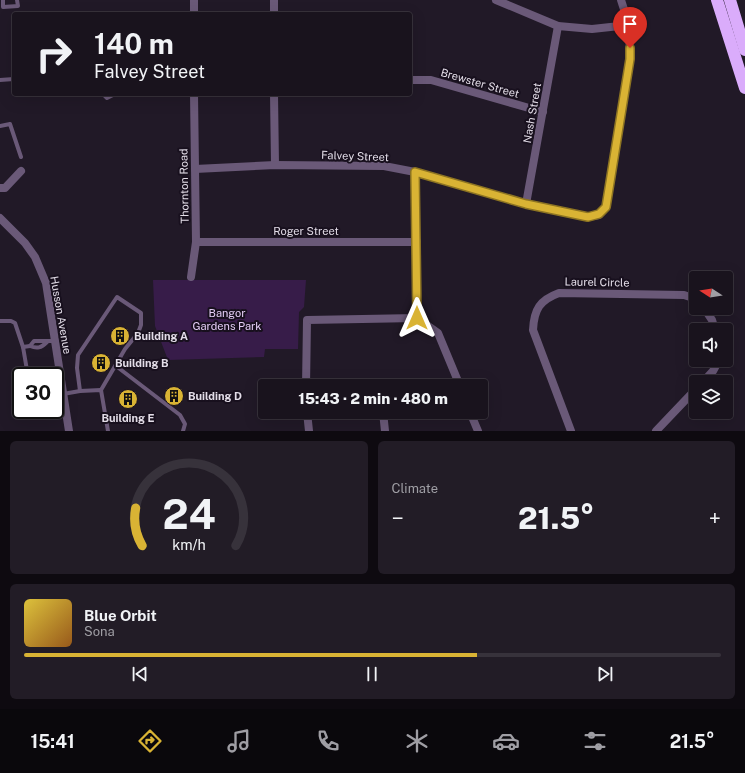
<!DOCTYPE html>
<html lang="en">
<head>
<meta charset="utf-8">
<style>
  body { margin:0; font-family:"Public Sans",sans-serif; background:#221c26; color:#f1f3f6; height:100vh; display:flex; flex-direction:column; font-size:15px; white-space:nowrap }
  * { box-sizing:border-box; margin:0 }
  p { font-size:13px; color:#9f9ea4 }
  .icon { flex:none; width:22px; height:22px; fill:none; stroke:currentColor; stroke-width:2; stroke-linecap:round; stroke-linejoin:round }
  .map { position:relative; height:431px; overflow:hidden }
  .side { display:flex; flex-direction:column; gap:10px; padding:10px; background:#0e0a10; flex:1 }
  .side>* { flex:none }
  .guide { position:absolute; left:12px; top:12px; width:400px; height:84px; border-radius:4px; box-shadow:0 4px 16px #0002,0 0 0 1px #37323b; background:#19131d; color:#f1f3f6; overflow:hidden }
  .needle { width:26px; rotate:282deg }
  .buttons { position:absolute; left:689px; top:271px; display:grid; gap:8px }
  .buttons a { display:grid; place-items:center; width:44px; height:44px; border-radius:4px; background:#19131d; box-shadow:0 4px 16px #0002,0 0 0 1px #37323b; font-size:20px }
  .speed { position:absolute; left:12px; top:367px; display:flex; gap:8px; font-size:20px; font-weight:700; text-align:center }
  .speed>* { display:grid; place-content:center; width:52px; height:52px; border-radius:50%; background:#19131d; box-shadow:0 4px 16px #0002,0 0 0 1px #37323b; line-height:1 }
  .speed .limit { border:2px solid #111; border-radius:6px; background:#fff; color:#111 }
  .pin { position:absolute; display:grid; place-items:center; width:34px; height:34px; color:#fff; margin:-41px -17px; border-radius:50% 50% 50% 0; rotate:-45deg; box-shadow:0 0 4px #0007 }
  .pin .icon { rotate:45deg }
  .me { position:absolute; width:44px; margin:-22px; rotate:0deg; stroke-linejoin:round; filter:drop-shadow(0 0 3px #0008) }
  .turn { display:flex; align-items:center; gap:14px; height:84px; padding:0 16px; font-size:18px }
  .turn .icon { width:52px; height:52px; stroke-width:2.5 }
  .turn b { display:block; font-size:28px; line-height:34px }
  .big { font-size:30px; font-weight:800; line-height:1.1 }
  .side .tile { flex:1; display:flex; flex-direction:column; justify-content:center; gap:6px; min-width:0; padding:0 14px; border-radius:6px; background:#221c26 }
  .side .dial { align-items:center; gap:0 }
  .dial svg { height:104px; overflow:visible; fill:none; stroke:#37323b; stroke-width:7; stroke-linecap:round; text-anchor:middle }
  .dial text { fill:#f1f3f6; stroke:none }
  .song { display:flex; align-items:center; gap:12px }
  .cover { width:48px; height:48px; border-radius:6px; background:linear-gradient(135deg,hsl(50 70% 55%),hsl(30 70% 35%)) }
  .played { height:4px; border-radius:2px; background:linear-gradient(90deg,#d9b334 65%,#37323b 65%) }
  .keys { display:flex; justify-content:space-around; direction:ltr }
  .heat { display:flex; justify-content:space-between; align-items:center; font-size:22px; direction:ltr }
  .side .tiles { flex:1; display:grid; gap:10px; grid-template-columns:1fr 1fr }
  .tile:last-child { grid-column:span 2 }
  .trip { position:absolute; left:258px; top:379px; width:230px; height:40px; border-radius:4px; background:#19131d; box-shadow:0 4px 16px #0002,0 0 0 1px #37323b; font-weight:800; line-height:40px; text-align:center }
  .dock { display:flex; height:64px; justify-content:space-around; align-items:center; background:#0a080c; color:#9f9ea4 }
  .dock .icon { width:28px; height:28px }
  .dock .current { color:#d9b334 }
  .dock b { font-size:18px; color:#f1f3f6 }
  .map>svg:first-child { display:block }
  .green { fill:#371c49 }
  .lines { fill:none; stroke-linecap:round; stroke-linejoin:round }
  .lane { stroke:#6a5978; stroke-width:4 }
  .street { stroke:#6a5978; stroke-width:8 }
  .highway { stroke:#daacfb; stroke-width:12 }
  .route-casing { stroke:#8d7422; stroke-width:10 }
  .route { stroke:#d9b334; stroke-width:7 }
  .labels { text-anchor:middle; dominant-baseline:central; stroke-width:4; stroke-linejoin:round; paint-order:stroke }
  .street-label { font-size:11px; fill:#e3dde8; stroke:#18101e }
  .park-label { font-size:11px; fill:#e4cef6; stroke:#18101e }
  .poi-label { font-size:11px; font-weight:bold; fill:#e3dde8; stroke:#18101e; text-anchor:start }
</style>
</head>
<body>
<div class="map">
<svg width="745" height="431" viewBox="0 0 745 431">
  <rect width="100%" height="100%" fill="#211927"/>
  <path class="green" d="M153 280H306L304 307 299 312 298 349H265L264 357 168 360 155 326Z"/>
  <g class="lines">
    <g class="lane">
      <path d="M3 0V7L18 6 17 0"/>
      <path d="M0 80 14 79"/>
      <path d="M103 94 107 98 115 94"/>
      <path d="M0 126 10 124 21 157"/>
      <path d="M0 321H11L15 323 23 347"/>
      <path d="M47 342C41 348 37 349 30 346L34 341H55"/>
      <path d="M116 366 180 415 185 424 183 431"/>
      <path d="M28 376 23 347 30 346"/>
      <path d="M80 391 77 368 78 355 117 297 141 313V325L138 333 125 349 101 390"/>
      <path d="M63 394 80 391 101 390 108 431"/>
    </g>
    <g class="street">
      <path d="M194 0V14"/>
      <path d="M274 0V14"/>
      <path d="M496 0 558 26 592 29 629 25"/>
      <path d="M410 80H431L543 112"/>
      <path d="M274 94 275 165"/>
      <path d="M195 169 275 165 384 166 415 172 526 204 588 217 599 215 606 207 630 59 629 25 621 0"/>
      <path d="M415 172 417 318"/>
      <path d="M0 188H5L21 171"/>
      <path d="M526 204 558 26"/>
      <path d="M0 218 25 243 35 257 46 283 69 431"/>
      <path d="M196 242H417"/>
      <path d="M191 277 196 242 194 94"/>
      <path d="M704 308 712 320 715 330"/>
      <path d="M703 382 713 371 719 360"/>
      <path d="M306 386 307 320 417 318 438 333 460 386"/>
      <path d="M307 412 309 431"/>
      <path d="M383 412 385 431"/>
      <path d="M470 412 478 431"/>
      <path d="M571 431 533 330C534 309 540 300 559 293L684 295 696 299"/>
      <path d="M656 431 696 389"/>
    </g>
    <g class="highway">
      <path d="M717 0 745 88"/>
      <path d="M730 0 745 50"/>
    </g>
  </g>
  <g class="lines">
    <defs>
      <path id="route" d="M417 318 415 172 526 204 588 217 599 214 606 207 630 59V48"/>
    </defs>
    <use href="#route" class="route-casing"/>
    <use href="#route" class="route"/>
  </g>
  <defs>
    <symbol id="building-disc" viewBox="-11 -11 22 22"><circle r="9.5" fill="#d9b334" stroke="#18101e"/><path d="M-4-6H4V6H1V3H-1V6H-4ZM-2.5-4.3h1.7v1.8h-1.7ZM.8-4.3h1.7v1.8H.8ZM-2.5-1h1.7V.8h-1.7ZM.8-1h1.7V.8H.8Z" fill="#111"/></symbol>
  </defs>
  <g fill-rule="evenodd">
    <use href="#building-disc" x="109" y="325" width="22" height="22"/>
    <use href="#building-disc" x="90" y="352" width="22" height="22"/>
    <use href="#building-disc" x="163" y="385" width="22" height="22"/>
    <use href="#building-disc" x="117" y="388" width="22" height="22"/>
  </g>
  <g class="labels">
    <g class="street-label">
      <text transform="translate(480 83) rotate(16)">Brewster Street</text>
      <text transform="translate(532 113) rotate(-80)">Nash Street</text>
      <text transform="translate(355 156) rotate(2)">Falvey Street</text>
      <text transform="translate(184 186) rotate(-91)">Thornton Road</text>
      <text x="306" y="231">Roger Street</text>
      <text transform="translate(597 282) rotate(1)">Laurel Circle</text>
      <text transform="translate(61 315) rotate(80)">Husson Avenue</text>
    </g>
    <g class="park-label">
      <text x="227" y="313">Bangor<tspan x="227" dy="13">Gardens Park</tspan></text>
    </g>
    <g class="poi-label">
      <text x="134" y="336">Building A</text>
      <text x="115" y="363">Building B</text>
      <text x="188" y="396">Building D</text>
      <text x="128" y="418" text-anchor="middle">Building E</text>
    </g>
  </g>
</svg>
<div class="buttons">
<a><svg class="needle" viewBox="-14 -14 28 28"><path d="M0-13l5 13h-10z" fill="#e53935"/><path d="M0 13l5-13h-10z" fill="#9f9ea4"/></svg></a>
<a><svg class="icon" aria-label="sound" viewBox="0 0 24 24"><path d="M4 9h4l5-4v14l-5-4H4zM17 9q2 3 0 6"/></svg></a>
<a><svg class="icon" aria-label="layers" viewBox="0 0 24 24"><path d="M12 4l9 5-9 5-9-5zM3 14l9 5 9-5"/></svg></a>
</div>
<div class="speed"><div class="limit">30</div></div>
<div class="pin" style="left:630px;top:48px;background:#d93025"><svg class="icon" aria-label="arrive" viewBox="0 0 24 24"><path d="M6 21V4h12l-3 4 3 4H6"/></svg></div>
<svg class="me" style="left:417px;top:318px" viewBox="-20 -20 40 40"><path d="M0-17L14 15 0 8-14 15z" fill="#d9b334" stroke="#fff" stroke-width="4"/></svg>
<div class="trip">15:43 · 2 min · 480 m</div>
<div class="guide">
<div class="turn"><svg class="icon" aria-label="right" viewBox="0 0 24 24"><path d="M7 20v-9h11M14 6l5 5-5 5"/></svg><div><b>140 m</b>Falvey Street</div></div>
</div>
</div>
<section class="side">
<div class="tiles">
<div class="tile dial"><svg viewBox="0 0 100 80">
<path d="M14 69A42 42 0 1 1 86 69"/>
<path d="M14 69A42 42 0 0 1 9 40" stroke="#d9b334"/>
<text x="50" y="56" font-size="32" font-weight="700">24</text>
<text x="50" y="72" font-size="11">km/h</text>
</svg></div>
<div class="tile"><p>Climate</p>
<div class="heat"><a>−</a><b class="big">21.5°</b><a>+</a></div>
</div>
<div class="tile">
<div class="song"><i class="cover"></i><div><b>Blue Orbit</b><p>Sona</p></div></div>
<div class="played"></div>
<div class="keys"><svg class="icon" aria-label="previous" viewBox="0 0 24 24"><path d="M18 5L8 12l10 7zM5 5v14"/></svg><svg class="icon" aria-label="pause" viewBox="0 0 24 24"><path d="M8 5v14M16 5v14"/></svg><svg class="icon" aria-label="next" viewBox="0 0 24 24"><path d="M6 5l10 7-10 7zM19 5v14"/></svg></div>
</div>
</div>
</section>
<nav class="dock">
<b>15:41</b>
<svg class="icon current" aria-label="directions" viewBox="0 0 24 24"><path d="M12 3l9 9-9 9-9-9zM9 14v-3h6M13 9l2 2-2 2"/></svg>
<svg class="icon" aria-label="music" viewBox="0 0 24 24"><path d="M9 18V5l10-2v13"/><circle cx="6" cy="18" r="3"/><circle cx="16" cy="16" r="3"/></svg>
<svg class="icon" aria-label="phone" viewBox="0 0 24 24"><path d="M5 4h4l2 5-3 2q2 4 5 5l2-3 5 2v4C11 20 4 13 5 4z"/></svg>
<svg class="icon" aria-label="climate" viewBox="0 0 24 24"><path d="M12 3v18M4 7l16 10M4 17L20 7"/></svg>
<svg class="icon" aria-label="car" viewBox="0 0 24 24"><path d="M5 17H2v-5l4-1 3-4h7l3 4 3 1v5h-3M9 17h6M6 11h13"/><circle cx="7" cy="17" r="2"/><circle cx="17" cy="17" r="2"/></svg>
<svg class="icon" aria-label="filters" viewBox="0 0 24 24"><path d="M4 7h16M4 17h16"/><circle cx="9" cy="7" r="2"/><circle cx="15" cy="17" r="2"/></svg>
<b>21.5°</b>
</nav>
</body>
</html>
